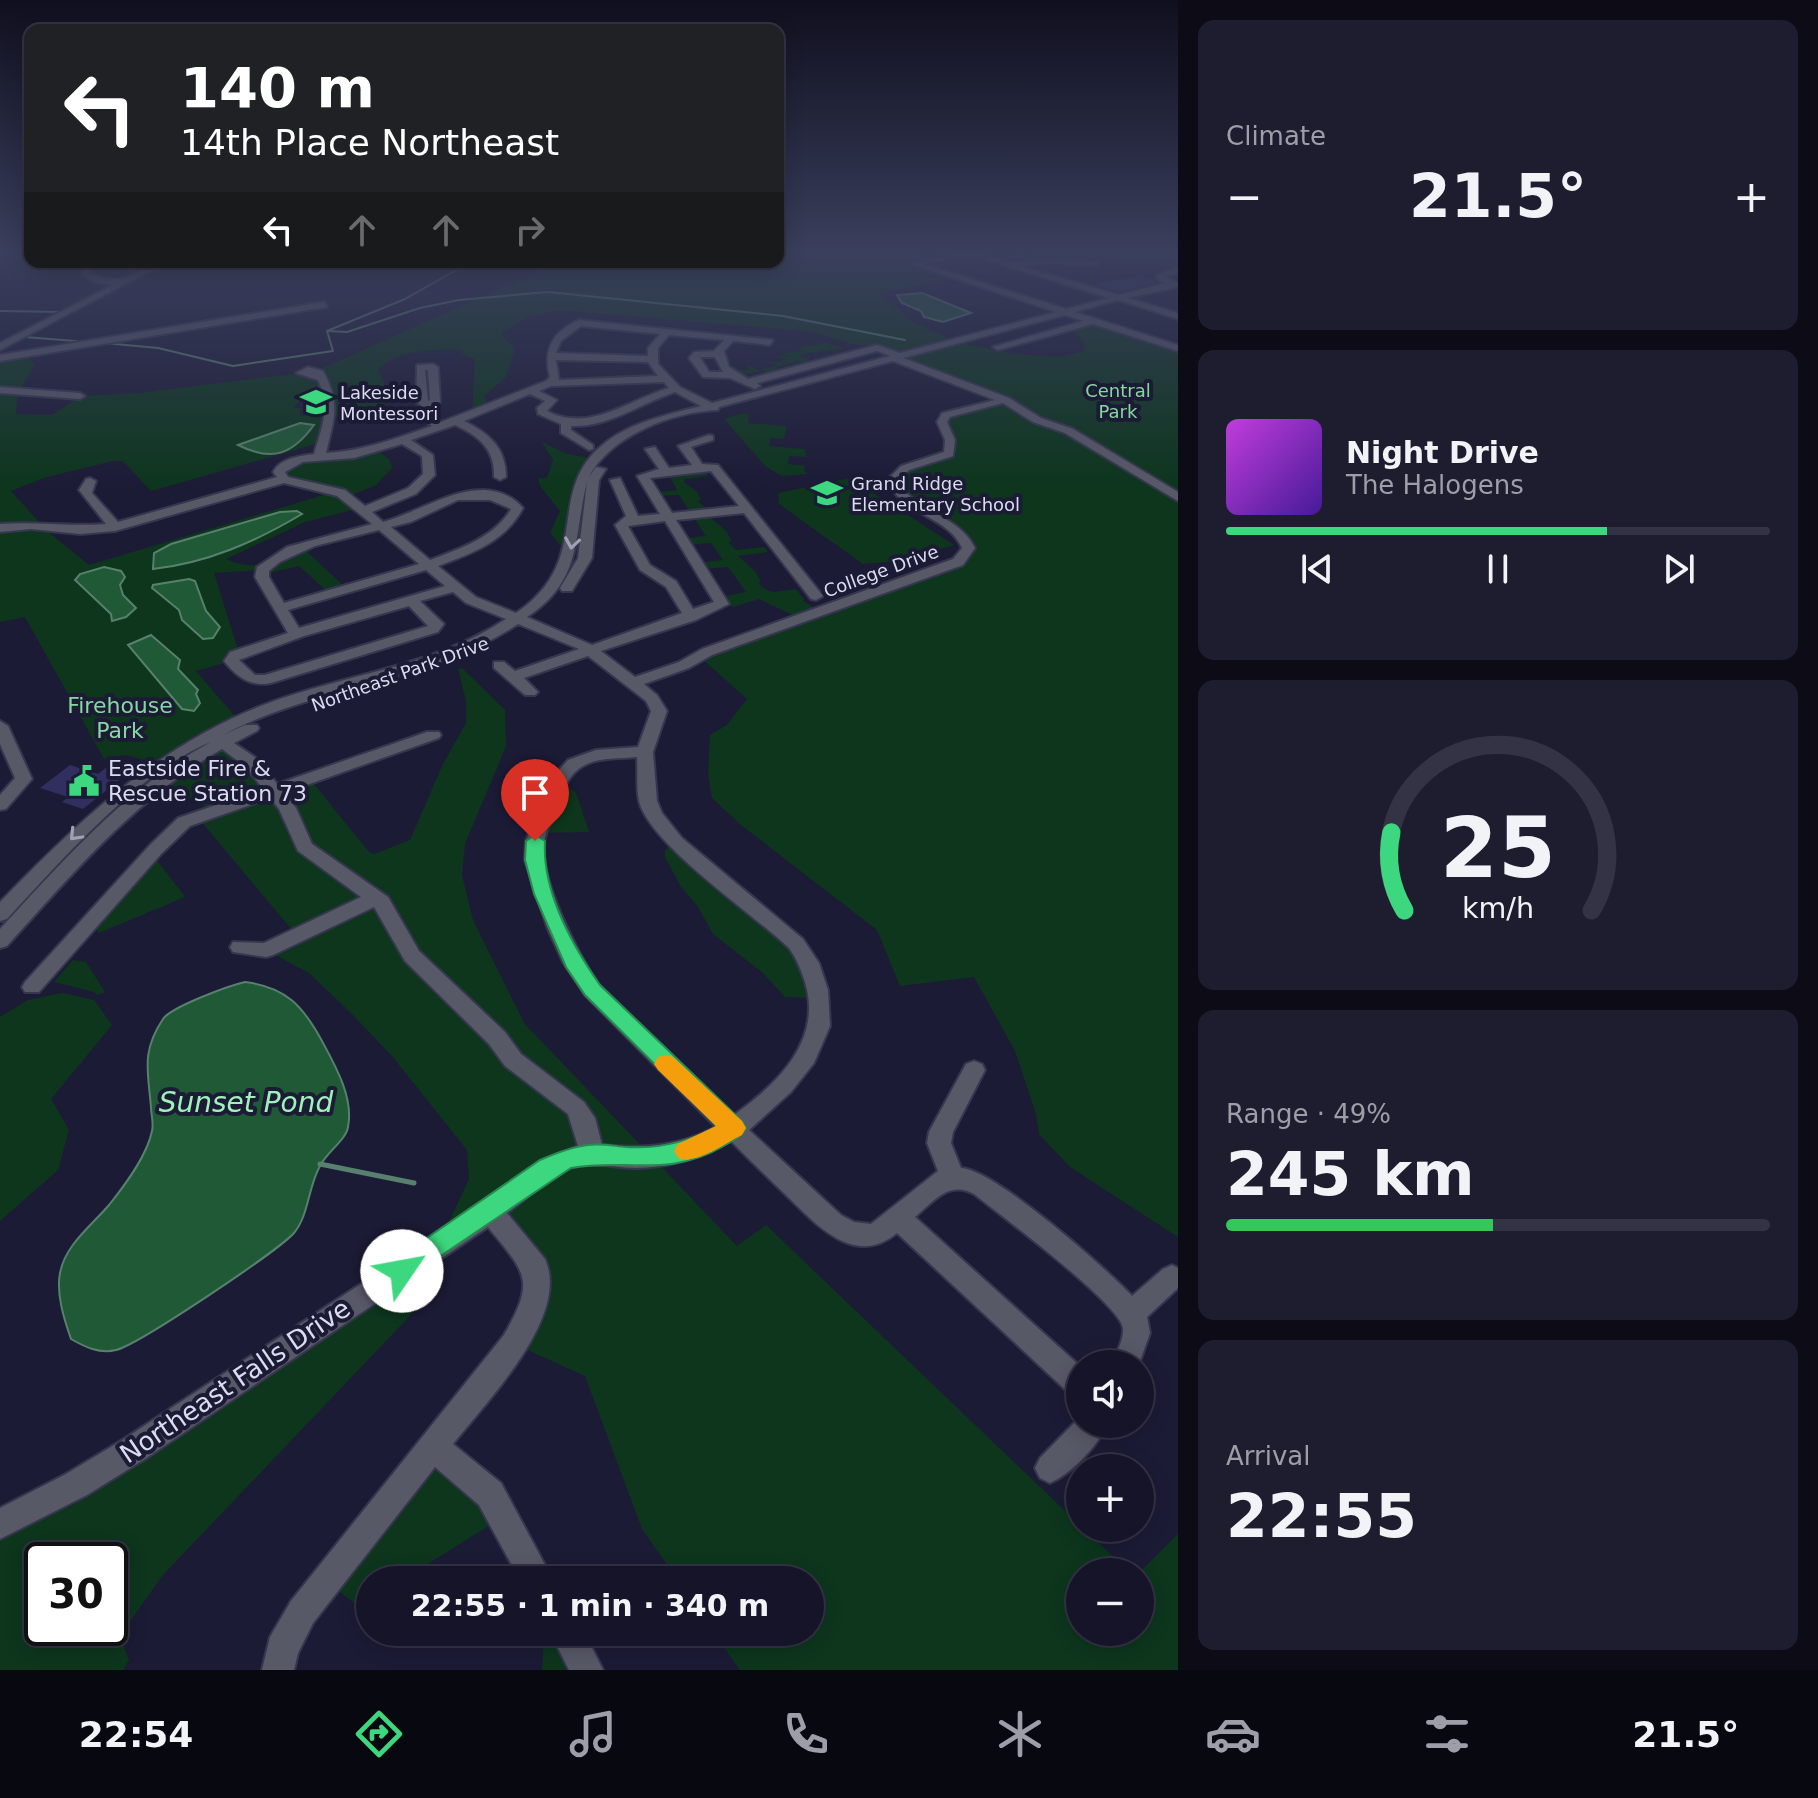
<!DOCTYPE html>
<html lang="en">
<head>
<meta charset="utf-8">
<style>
  body { margin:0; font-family:"DejaVu Sans",sans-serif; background:#1e1d30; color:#f1f3f6; height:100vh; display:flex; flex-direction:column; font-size:30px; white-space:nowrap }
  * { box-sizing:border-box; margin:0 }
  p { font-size:26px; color:#9d9ea8 }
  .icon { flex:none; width:44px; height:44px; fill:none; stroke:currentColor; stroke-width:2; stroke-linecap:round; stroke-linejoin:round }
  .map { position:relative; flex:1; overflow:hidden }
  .sheet { display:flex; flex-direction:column; gap:20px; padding:20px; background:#0c0b16; width:640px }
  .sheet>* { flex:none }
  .guide { position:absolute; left:24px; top:24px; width:760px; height:244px; border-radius:16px; box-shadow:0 4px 20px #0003,0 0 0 2px #343345; background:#202124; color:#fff; overflow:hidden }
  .fabs { position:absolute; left:1066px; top:1350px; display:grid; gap:16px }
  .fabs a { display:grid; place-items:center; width:88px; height:88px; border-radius:50%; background:#151428; box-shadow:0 4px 20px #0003,0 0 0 2px #343345; font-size:40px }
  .speed { position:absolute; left:24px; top:1542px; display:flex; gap:16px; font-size:40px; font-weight:700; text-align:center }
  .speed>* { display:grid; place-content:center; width:104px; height:104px; border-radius:50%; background:#151428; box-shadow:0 4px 20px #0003,0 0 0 2px #343345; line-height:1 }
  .speed .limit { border:4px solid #111; border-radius:12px; background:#fff; color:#111 }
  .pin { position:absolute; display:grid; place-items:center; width:68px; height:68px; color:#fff; margin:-82px -34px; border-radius:50% 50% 50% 0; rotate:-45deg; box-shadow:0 0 8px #0007 }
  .pin .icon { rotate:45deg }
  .me { position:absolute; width:88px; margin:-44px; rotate:57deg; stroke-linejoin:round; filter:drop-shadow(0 0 6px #0008) }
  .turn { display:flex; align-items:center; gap:28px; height:168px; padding:0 24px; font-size:36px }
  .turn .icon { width:104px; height:104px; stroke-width:2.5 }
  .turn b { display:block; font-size:56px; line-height:68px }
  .lanes { display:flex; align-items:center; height:76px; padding:0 24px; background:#0003; justify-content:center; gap:40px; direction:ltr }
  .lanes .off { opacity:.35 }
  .big { font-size:60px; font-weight:700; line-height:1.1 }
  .sheet .widget { flex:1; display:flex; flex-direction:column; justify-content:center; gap:12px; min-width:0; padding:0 28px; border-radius:16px; background:#1e1d30 }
  .sheet .dial { align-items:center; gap:0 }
  .dial svg { height:208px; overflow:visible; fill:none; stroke:#343345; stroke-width:7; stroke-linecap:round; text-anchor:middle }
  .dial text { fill:#f1f3f6; stroke:none }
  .song { display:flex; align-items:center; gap:24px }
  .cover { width:96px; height:96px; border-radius:12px; background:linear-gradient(135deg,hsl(290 70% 55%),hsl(260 70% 35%)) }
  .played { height:8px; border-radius:4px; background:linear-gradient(90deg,#3cd77e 70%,#343345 70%) }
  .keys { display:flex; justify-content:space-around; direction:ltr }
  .heat { display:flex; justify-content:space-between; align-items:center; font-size:44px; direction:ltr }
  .charge { height:12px; border-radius:6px; background:linear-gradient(90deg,#34c759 49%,#343345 0) }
  .trip { position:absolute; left:356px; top:1566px; width:468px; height:80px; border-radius:40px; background:#151428; box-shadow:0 4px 20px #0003,0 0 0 2px #343345; font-weight:700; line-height:80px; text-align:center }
  .tab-bar { display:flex; height:128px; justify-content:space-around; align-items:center; background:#080810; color:#9d9ea8 }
  .tab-bar .icon { width:56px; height:56px }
  .tab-bar .active { color:#3cd77e }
  .tab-bar b { font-size:36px; color:#f1f3f6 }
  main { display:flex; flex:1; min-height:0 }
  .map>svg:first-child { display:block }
  .green { fill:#0d361d; fill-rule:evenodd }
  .water { fill:#205936; stroke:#58806e; stroke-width:2 }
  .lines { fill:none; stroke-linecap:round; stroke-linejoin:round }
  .stream-far1 { stroke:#58806e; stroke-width:2 }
  .stream { stroke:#58806e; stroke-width:5 }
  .building { fill:#312f60 }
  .minor-casing { stroke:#373650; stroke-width:4 }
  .minor { fill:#585967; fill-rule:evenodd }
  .oneway { stroke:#a0a1b2 }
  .route { fill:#3cd77e; stroke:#278c52; stroke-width:2 }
  .slow { fill:#f59e0b }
  .labels { text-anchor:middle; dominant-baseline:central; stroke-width:8; stroke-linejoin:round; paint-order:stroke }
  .far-park-label { font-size:18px; fill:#86d89f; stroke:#1c1b36 }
  .far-poi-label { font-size:18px; fill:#dbdcef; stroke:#1c1b36; text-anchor:start }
  .far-street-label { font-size:18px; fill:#dbdcef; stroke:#1c1b36 }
  .park-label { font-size:22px; fill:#86d89f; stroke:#1c1b36 }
  .poi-label { font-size:22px; fill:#dbdcef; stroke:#1c1b36; text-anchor:start }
  .near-street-label { font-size:26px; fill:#dbdcef; stroke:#1c1b36 }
  .near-water-label { font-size:28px; font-style:italic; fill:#9ff2b8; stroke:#1c1b36 }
</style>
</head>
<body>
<main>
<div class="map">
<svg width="1178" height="1670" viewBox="0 0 1178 1670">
  <rect width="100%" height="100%" fill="#1c1b36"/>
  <g class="green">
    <path d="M778 252H912L935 260 917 263 952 276 1014 266 881 293 882 297 901 311 908 320 955 341 900 356 895 350 880 345H856L814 332 563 310 529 316 500 334 515 348 506 377 484 396 489 407 472 413 475 359 462 355 463 350C438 349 396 349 378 370L384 382 386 413 331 416 323 442 151 491 123 461H113L47 477 11 491 46 530 89 565 337 491 280 475 291 462 378 451 389 459 392 468 376 485 347 497 360 508 305 522 226 559C259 573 272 562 302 547L347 589 330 594 299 566 261 575V570L214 573 239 653 231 661 196 671 239 721 158 764 126 755 104 759 25 617 0 622V358L26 354 35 365 18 392 16 414 52 415 80 396 141 393 316 371 541 271 505 262H778ZM329 391 331 414 300 416 301 408H293L305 394Z"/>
    <path d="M1034 252H1178V258L1147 264 1090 256 1039 257Z"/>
    <path d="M1093 320 1178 348V1237L1070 1167 1039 1134 1036 1114 1015 1051 974 977 900 986 877 930 741 825 712 798 708 774 710 735 727 725 747 699 699 656 801 619 759 599 733 607 720 597 746 592 728 567 703 569 698 563 723 560 711 543 686 545 681 539 706 536 679 495 654 496 652 493 677 490 667 471 703 468 708 476 685 479 684 482 697 492 701 500 697 501 706 508 744 504 751 513 711 518 726 531 732 541 728 542 736 550 764 547 768 552 738 556 755 571 761 582 758 583C768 596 780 591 796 589L804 599 803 601 822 612 948 567 968 543 901 495 896 475 949 454 943 418 1003 401 900 360 960 342 1011 354 1060 357 1084 351 1085 344 1075 333 1065 328Z"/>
    <path d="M826 343 844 348 798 355 818 364 811 366 798 361 776 367 789 371 776 375 763 370 736 377 723 367 734 366 738 370H750L745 364 759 370 777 365 761 361 777 362 784 359 776 355 791 357 781 353 802 351 799 347Z"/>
    <path d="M743 413 749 414 748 423 787 426 784 439 771 438 769 446 805 449 806 457 789 456 788 464 805 466 804 471 808 474 782 476 766 467 724 419Z"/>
    <path d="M542 442 567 454 595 459 571 549 562 547 550 533 560 511 540 486 538 478H547L553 460Z"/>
    <path d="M850 478 954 545 898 561 863 564 779 504 778 493Z"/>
    <path d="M462 668 505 710 506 746 465 844 462 875 473 920 524 1023 737 1246 766 1225 1129 1572H1080V1632H1140V1572L1178 1534V1670H740L713 1632H810V1580H678L642 1529 585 1376 514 1344 536 1267 490 1211 422 1257 450 1220 469 1179 467 1150 392 1056 350 1012 309 973 266 950 297 936 201 821 213 811 159 781 224 741 276 794 314 784 369 852 374 854 410 840 443 764 466 723V701L458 669Z"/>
    <path d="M563 783 576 793 589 832 538 833Z"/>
    <path d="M676 842 782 933 821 998 785 997 763 973 713 934 697 905 681 887 665 857V850Z"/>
    <path d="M156 859 185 897 99 933 95 927Z"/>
    <path d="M73 960 86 962 105 992 97 995 94 992 54 982Z"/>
    <path d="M62 993 94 1000 112 1025 51 1099 69 1130 58 1170 0 1221V1017L28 1000Z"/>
    <path d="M402 1271 426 1299 162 1576 120 1636 129 1660 123 1670H0V1524ZM42 1560H110V1628H42Z"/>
    <path d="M433 1447 503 1517 402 1580H370V1599L358 1606 326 1581Z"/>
    <path d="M541 1632H566L587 1670H542L544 1639Z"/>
  </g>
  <g class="water">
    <path d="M922 293 971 313 943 322 924 317 921 311 902 303 897 295Z"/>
    <path d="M300 423 314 425C292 455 272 462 238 445Z"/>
    <path d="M297 511 302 514C255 542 207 563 153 569L154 553 171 544 280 512Z"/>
    <path d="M104 567 121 571 125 577 120 585 123 595 136 608 126 617 112 621 111 614 75 580 80 574Z"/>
    <path d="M189 579 195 581 206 611 220 627 213 638 203 639 182 620 179 610 152 588 153 585Z"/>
    <path d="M151 635 180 660 178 669 198 690 196 694 200 703 194 711 182 709 128 645Z"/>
    <path d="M245 982C286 987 303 1006 322 1041 335 1065 354 1098 348 1127 346 1140 326 1153 320 1166 308 1187 309 1215 294 1233 278 1251 138 1345 116 1350 99 1354 85 1347 71 1339 64 1319 56 1294 60 1273 65 1245 92 1225 109 1205 125 1185 147 1156 152 1131 154 1124 151 1114 151 1107 148 1071 141 1052 163 1019 171 1007 228 986 245 982Z"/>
  </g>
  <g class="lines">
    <g class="stream-far1">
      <path d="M0 311 63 312"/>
      <path d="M30 328 12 336 88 342"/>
      <path d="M328 331 347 332 420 308 459 300 548 292 783 316 905 340"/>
      <path d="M104 343 158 348 233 366 333 351 327 331 405 299 465 265 533 262"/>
    </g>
    <path class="stream" d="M320 1164 414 1183"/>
  </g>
  <g class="building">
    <path d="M1140 276 1157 282 1119 292 1093 284Z"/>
    <path d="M70 765 98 774 107 767 128 773 83 809 62 802 68 797 40 788Z"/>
  </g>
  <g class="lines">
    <defs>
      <g id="minor">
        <path d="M961 252H977L1013 263 1041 259 1100 262 1097 266 1041 263 1021 266 1119 295 1165 283 1157 279V275L1178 267V272L1166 277 1178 283V287L1128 298 1178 313V319L1118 300 1075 312 1178 345V351L1093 324 998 350 993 347 1083 321 1065 315 903 358 1009 398 1041 418 1073 429 1178 492V501L1065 433 1033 422 1003 403 950 417 947 422 955 440 953 456 909 470 899 481C913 513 958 513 975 548L963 565 712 655 689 668 644 684 657 695 667 711 653 752 657 801 662 813 682 838 803 939 819 963 828 990 830 1026 814 1063 791 1092 749 1130 841 1215 854 1222 871 1224 938 1171 927 1143 929 1132 966 1064 974 1061 982 1064 985 1070 953 1132 951 1143 961 1168C994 1169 1106 1268 1132 1296L1163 1269 1172 1265 1178 1268V1288L1147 1317 1150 1333 1139 1364H1111C1116 1354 1124 1340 1123 1328 1120 1304 999 1214 974 1194 949 1180 934 1201 915 1217L1080 1366V1398L1070 1394 897 1233C854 1269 815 1223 785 1194 767 1177 749 1159 731 1141 701 1157 669 1168 635 1168 615 1168 593 1161 573 1167 548 1175 528 1198 507 1213L545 1259C571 1316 486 1402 453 1444L501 1483 553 1580H520L479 1505 435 1467 313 1623 298 1653 294 1670H262L270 1637 291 1601 504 1335C536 1279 526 1274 488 1227L145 1459 87 1495 0 1539V1508L66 1474 124 1439 457 1221 539 1162 578 1146 568 1114 505 1066 489 1044 405 961 374 907 273 955 266 957 233 952 230 947 233 942 264 943 361 897 298 851 279 809 270 798 190 826 162 853 39 992H25L22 987 25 982 150 845 178 818 263 789 247 768 222 749C136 798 72 874 7 946L0 948V929C64 860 128 786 211 742 140 770 59 863 7 919L0 921V902C79 821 158 745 266 704 345 674 435 666 506 619L466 603 453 592 420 601 444 624 438 632 271 683C250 687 237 677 224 661L230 652 288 633 255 577 257 567 287 547 372 524 337 496 284 483 115 531 80 534 31 529 0 532V524C36 521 70 527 106 524L79 490 86 479 90 478 96 481 92 493 118 522 277 477 273 472C281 458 299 456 314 454 322 426 331 408 318 380L296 373 308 367 323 371C341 404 334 418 326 453 363 451 397 438 432 426L418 415 421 405 416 402 417 365 433 364 438 367 440 402 431 406 429 414 441 422 546 381 550 377C543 351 551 332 579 320L773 340 770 345 733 341 724 351 729 367 748 379 877 345 900 353 1056 312 911 264ZM970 255 1109 298 1066 309 923 264ZM581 326 660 334 648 348V356L556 353 561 341ZM669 335 724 340 714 351 694 352 689 358 703 377 730 378 755 389 760 386 757 383 877 351 890 356 712 403 680 387 658 364V348ZM700 357H715L723 372H709ZM556 360 648 362 658 376 559 380ZM893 361 995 400 942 413 937 422 945 440 944 452 901 466 887 480C901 515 947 515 962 548L953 559 702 649 679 662 635 677 601 651 696 620 729 604 676 520 744 513 811 599 816 600 823 596 718 465 702 464 691 447 713 440V436L709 435 678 446 692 465 669 468 655 447 645 449 659 469 637 476 660 514 638 516 620 478 610 480 626 516 615 525 640 570 666 587 682 613 592 645 527 617C583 580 573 538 587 482L578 558 560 588 562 591H572L592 558 599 480 606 469 596 467 588 478C611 435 672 412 718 410L719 407ZM425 370H428L430 400 428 401ZM664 382 669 388C628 400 590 433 547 411L557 400 539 391 551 386ZM675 392 701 406C666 415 626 423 599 448 546 495 593 561 516 613L476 597 438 566C472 553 505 542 523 508 484 465 425 511 383 522L372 512 416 494 435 475 433 455 411 440 455 425C479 436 495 449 494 477L500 480 506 477C506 448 489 433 464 421L530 394 545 401 537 408 538 414 561 424V433L589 450 593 449V445L571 430V426C608 428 641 403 675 392ZM402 444 422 456 423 474 408 488 365 506 345 490 288 477 285 472 303 462 354 458ZM711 471 739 506 672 513 650 478ZM458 500H490L511 509C495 537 459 549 430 560L391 527 411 522ZM665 521 714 602 693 609 676 581 650 565 628 526ZM379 530 419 564 284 603 269 577V571L280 562 315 546ZM426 570 445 586 299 628 288 610ZM409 606 428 626 265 675H255L239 660 304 636ZM518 624 579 649 515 671 504 662H494V668L525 695H535L538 692 524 678 588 656 646 701 651 711 638 747 596 750 568 760 549 781 526 841 525 860 548 929 563 962 585 995 716 1127C678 1147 644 1149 602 1145L595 1118 584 1102 521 1054 505 1032 419 951 388 897 312 844 296 808 284 793 439 738 441 735 439 732H427L277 784 259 760 234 743 257 731 259 728 257 725H245L223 735C316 685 430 683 518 624ZM637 757C638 771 636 788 639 801 650 845 755 915 789 948 797 959 801 970 805 982 823 1041 777 1084 734 1115L599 985C579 956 538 877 544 842 546 829 554 814 559 801 564 788 569 774 583 766 599 757 619 759 637 757Z"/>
        <path d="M157 262H167L0 350V343L113 285 96 282 82 275 83 267H89V272C119 287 130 276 157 262Z"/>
        <path d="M300 262H352L325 268Z"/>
        <path d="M324 302 327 307 0 361V355Z"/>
        <path d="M0 387 80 393 85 396 80 399 0 393Z"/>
        <path d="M0 721 8 726 32 779 6 809 0 810V795L15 778 0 744Z"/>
        <path d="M1080 1417V1424H1107C1099 1445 1071 1474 1050 1483L1040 1478 1035 1468 1040 1458Z"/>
        <path d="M550 1632H584L603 1670H569Z"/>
      </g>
    </defs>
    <use href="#minor" class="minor-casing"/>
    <use href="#minor" class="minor"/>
  </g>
  <defs><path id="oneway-chevron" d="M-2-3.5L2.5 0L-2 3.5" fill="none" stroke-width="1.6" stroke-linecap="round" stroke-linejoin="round" transform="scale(2)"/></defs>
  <g class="oneway">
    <use href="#oneway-chevron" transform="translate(572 543) rotate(99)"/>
    <use href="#oneway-chevron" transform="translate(75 835) rotate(134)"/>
  </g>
  <linearGradient id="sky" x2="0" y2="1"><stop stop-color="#0f0f1e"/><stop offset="0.52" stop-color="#3a3f5d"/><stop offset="1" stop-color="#3a3f5d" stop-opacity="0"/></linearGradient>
  <rect width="1178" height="486" fill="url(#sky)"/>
  <path class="route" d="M535 835 545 841C542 890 572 945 600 985L742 1121 746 1128C741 1138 731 1141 722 1147 668 1178 624 1158 571 1168L402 1282 392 1279 389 1271 392 1262 540 1160C556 1153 571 1147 588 1145 601 1143 614 1146 626 1147 658 1149 689 1142 717 1126L585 995 566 967 534 894 525 860 526 841Z"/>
  <path class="slow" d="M665 1055 673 1057 742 1121 746 1128 742 1135C725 1143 697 1165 678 1158L674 1151 678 1144 716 1126 658 1070 654 1064 658 1057Z"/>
  <defs>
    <symbol id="school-bare" viewBox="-9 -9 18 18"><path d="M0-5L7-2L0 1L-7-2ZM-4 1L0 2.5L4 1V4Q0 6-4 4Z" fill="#3cd77e" stroke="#1c1b36" stroke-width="2.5" paint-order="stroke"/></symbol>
    <symbol id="civic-bare" viewBox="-9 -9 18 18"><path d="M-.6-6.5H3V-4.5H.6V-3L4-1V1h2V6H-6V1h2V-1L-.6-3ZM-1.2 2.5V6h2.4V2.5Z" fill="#3cd77e" stroke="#1c1b36" stroke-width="2.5" paint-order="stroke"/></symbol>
  </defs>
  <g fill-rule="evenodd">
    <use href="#school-bare" x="294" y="380" width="44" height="44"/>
    <use href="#school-bare" x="805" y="471" width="44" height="44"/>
    <use href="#civic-bare" x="62" y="759" width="44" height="44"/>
  </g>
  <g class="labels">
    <g class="far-park-label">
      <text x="1118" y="390">Central<tspan x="1118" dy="21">Park</tspan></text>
    </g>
    <g class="far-poi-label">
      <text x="340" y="392">Lakeside<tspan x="340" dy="21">Montessori</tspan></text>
      <text x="851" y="483">Grand Ridge<tspan x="851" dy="21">Elementary School</tspan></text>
    </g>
    <g class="far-street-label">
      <text transform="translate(881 571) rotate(-20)">College Drive</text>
      <text transform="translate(400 674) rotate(-20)">Northeast Park Drive</text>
    </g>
    <g class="park-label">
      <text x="120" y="705">Firehouse<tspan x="120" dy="25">Park</tspan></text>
    </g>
    <g class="poi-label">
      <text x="108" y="768">Eastside Fire &amp;<tspan x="108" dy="25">Rescue Station 73</tspan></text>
    </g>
    <g class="near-street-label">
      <text transform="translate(235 1381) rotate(-34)">Northeast Falls Drive</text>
    </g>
    <g class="near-water-label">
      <text x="246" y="1102">Sunset Pond</text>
    </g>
  </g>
</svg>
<div class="fabs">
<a><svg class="icon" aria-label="sound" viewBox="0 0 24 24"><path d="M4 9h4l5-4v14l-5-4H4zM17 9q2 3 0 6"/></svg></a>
<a>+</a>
<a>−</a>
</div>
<div class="speed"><div class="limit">30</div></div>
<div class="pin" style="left:535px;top:841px;background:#d93025"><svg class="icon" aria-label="arrive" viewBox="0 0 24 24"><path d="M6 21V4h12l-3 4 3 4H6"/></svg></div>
<svg class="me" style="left:402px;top:1271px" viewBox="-20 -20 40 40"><circle r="19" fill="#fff"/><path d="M0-13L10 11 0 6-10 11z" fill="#3cd77e"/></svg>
<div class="trip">22:55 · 1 min · 340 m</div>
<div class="guide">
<div class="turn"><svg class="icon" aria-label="left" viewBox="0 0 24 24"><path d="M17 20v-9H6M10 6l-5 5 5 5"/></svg><div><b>140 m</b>14th Place Northeast</div></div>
<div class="lanes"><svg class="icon" aria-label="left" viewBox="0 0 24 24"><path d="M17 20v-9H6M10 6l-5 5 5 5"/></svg><svg class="icon off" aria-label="ahead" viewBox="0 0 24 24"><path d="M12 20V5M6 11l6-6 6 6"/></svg><svg class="icon off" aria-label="ahead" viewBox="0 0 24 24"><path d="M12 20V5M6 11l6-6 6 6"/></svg><svg class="icon off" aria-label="right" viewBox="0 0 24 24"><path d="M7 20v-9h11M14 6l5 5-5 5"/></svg></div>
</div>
</div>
<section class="sheet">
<div class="widget"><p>Climate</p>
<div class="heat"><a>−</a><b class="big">21.5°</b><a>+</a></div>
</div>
<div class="widget">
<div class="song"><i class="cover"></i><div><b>Night Drive</b><p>The Halogens</p></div></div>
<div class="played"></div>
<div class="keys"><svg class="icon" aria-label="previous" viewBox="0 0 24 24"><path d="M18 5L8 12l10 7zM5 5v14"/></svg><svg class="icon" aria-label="pause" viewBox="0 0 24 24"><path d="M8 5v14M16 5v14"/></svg><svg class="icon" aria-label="next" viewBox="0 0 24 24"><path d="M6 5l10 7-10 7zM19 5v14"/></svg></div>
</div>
<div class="widget dial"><svg viewBox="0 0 100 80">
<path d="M14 69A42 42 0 1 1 86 69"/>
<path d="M14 69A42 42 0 0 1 9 39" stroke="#3cd77e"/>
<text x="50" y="56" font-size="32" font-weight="700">25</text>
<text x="50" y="72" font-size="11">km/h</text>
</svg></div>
<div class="widget"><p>Range · 49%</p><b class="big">245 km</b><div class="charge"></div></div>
<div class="widget"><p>Arrival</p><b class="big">22:55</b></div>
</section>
</main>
<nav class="tab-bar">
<b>22:54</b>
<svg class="icon active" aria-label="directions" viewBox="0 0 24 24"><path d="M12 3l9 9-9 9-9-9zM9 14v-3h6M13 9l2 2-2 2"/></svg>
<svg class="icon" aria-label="music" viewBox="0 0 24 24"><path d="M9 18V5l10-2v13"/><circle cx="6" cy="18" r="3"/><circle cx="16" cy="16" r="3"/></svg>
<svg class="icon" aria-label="phone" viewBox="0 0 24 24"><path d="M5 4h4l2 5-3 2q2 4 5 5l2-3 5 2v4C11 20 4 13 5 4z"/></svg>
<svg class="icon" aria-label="climate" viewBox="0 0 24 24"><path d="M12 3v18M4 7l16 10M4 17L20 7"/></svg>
<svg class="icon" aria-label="car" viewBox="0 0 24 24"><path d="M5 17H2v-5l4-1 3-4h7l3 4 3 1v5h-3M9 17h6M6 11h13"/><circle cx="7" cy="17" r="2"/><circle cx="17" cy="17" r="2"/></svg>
<svg class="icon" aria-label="filters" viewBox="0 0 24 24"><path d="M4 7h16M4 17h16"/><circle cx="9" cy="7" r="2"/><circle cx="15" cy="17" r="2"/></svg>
<b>21.5°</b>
</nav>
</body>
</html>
